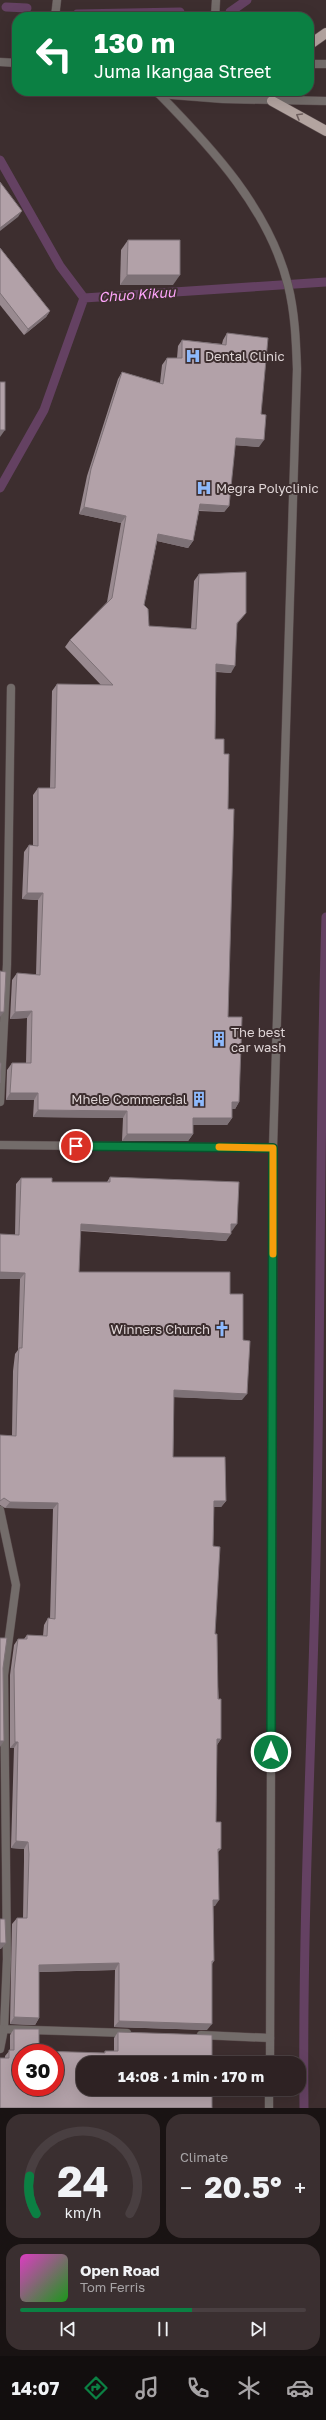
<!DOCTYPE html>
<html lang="en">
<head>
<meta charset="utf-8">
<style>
  body { margin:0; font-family:"Golos Text",sans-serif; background:#3a2f30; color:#f1f3f6; height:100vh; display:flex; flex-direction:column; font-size:15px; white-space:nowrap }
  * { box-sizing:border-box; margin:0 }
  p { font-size:13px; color:#a7a4a6 }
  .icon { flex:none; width:22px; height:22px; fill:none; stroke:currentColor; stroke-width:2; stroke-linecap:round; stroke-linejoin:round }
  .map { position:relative; height:2108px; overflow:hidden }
  .drawer { display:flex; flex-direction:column; gap:6px; padding:6px; background:#191313; flex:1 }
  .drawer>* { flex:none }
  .top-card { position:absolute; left:12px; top:12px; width:302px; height:84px; border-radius:16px; box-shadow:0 4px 16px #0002,0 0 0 1px #493f41; background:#0b8043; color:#fff; overflow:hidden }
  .speed { position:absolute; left:12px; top:2044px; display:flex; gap:8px; font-size:20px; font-weight:700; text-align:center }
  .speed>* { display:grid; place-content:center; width:52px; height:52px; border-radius:50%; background:#2e2223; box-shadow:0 4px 16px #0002,0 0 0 1px #493f41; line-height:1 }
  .speed .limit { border:6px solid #d22; background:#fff; color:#111 }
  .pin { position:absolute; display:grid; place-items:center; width:34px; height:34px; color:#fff; margin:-17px; border:2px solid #fff; border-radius:50%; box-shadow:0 1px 4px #0007 }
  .me { position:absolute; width:44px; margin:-22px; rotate:0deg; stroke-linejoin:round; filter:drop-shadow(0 0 3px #0008) }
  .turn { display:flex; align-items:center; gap:14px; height:84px; padding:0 16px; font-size:18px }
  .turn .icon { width:52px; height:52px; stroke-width:2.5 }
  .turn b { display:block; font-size:28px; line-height:34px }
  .big { font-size:30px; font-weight:700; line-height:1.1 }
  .drawer .card { flex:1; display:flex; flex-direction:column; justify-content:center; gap:6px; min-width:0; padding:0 14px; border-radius:16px; background:#3a2f30 }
  .drawer .dial { align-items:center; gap:0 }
  .dial svg { height:104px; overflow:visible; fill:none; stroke:#493f41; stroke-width:7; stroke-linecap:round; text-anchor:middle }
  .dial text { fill:#f1f3f6; stroke:none }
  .song { display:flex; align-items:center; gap:12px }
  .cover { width:48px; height:48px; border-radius:6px; background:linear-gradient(135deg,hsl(310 70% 55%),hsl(120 70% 35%)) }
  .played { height:4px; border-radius:2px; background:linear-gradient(90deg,#0b8043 60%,#493f41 60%) }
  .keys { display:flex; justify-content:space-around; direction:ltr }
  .heat { display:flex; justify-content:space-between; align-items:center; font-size:22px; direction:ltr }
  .drawer .tiles { flex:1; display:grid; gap:6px; grid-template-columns:1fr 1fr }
  .card:last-child { grid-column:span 2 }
  .trip { position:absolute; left:76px; top:2056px; width:230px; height:40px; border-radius:16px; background:#2e2223; box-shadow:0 4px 16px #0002,0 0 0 1px #493f41; font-weight:700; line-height:40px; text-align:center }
  .tab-bar { display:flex; height:64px; justify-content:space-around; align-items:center; background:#120e0e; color:#a7a4a6 }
  .tab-bar .icon { width:28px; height:28px }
  .tab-bar .on { color:#0b8043 }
  .tab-bar b { font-size:18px; color:#f1f3f6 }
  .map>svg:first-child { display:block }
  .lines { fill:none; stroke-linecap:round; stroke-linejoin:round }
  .stream { stroke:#644162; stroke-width:9 }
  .lane-casing { stroke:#5a4c4d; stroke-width:9 }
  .street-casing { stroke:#5a4c4d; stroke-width:9 }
  .primary-casing { stroke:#5a4c4d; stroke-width:11 }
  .lane { stroke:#736c6a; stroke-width:8 }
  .street { stroke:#736c6a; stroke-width:8 }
  .primary { stroke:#b3a4a0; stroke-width:10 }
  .wall { fill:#998a90 }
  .shaded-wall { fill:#7d7176 }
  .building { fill:#b2a1a8; stroke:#7d7176; fill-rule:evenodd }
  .oneway { stroke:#6c5d5c }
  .route-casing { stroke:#07532c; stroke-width:10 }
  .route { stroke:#0b8043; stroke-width:7 }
  .slow { stroke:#f59e0b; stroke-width:7 }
  .labels { text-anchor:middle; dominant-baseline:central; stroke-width:4; stroke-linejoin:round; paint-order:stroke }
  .poi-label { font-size:13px; fill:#dfd5d6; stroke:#3d2e2f; text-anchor:start }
  .water-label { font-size:14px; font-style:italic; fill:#fea5fb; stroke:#3d2e2f }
</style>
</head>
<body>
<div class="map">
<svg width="326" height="2108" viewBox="0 0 326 2108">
  <rect width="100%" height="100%" fill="#3d2e2f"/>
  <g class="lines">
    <g class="stream">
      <path d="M6 7 27 8"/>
      <path d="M230 12 247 0"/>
      <path d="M77 14 180 12"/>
      <path d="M0 160 60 266 84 298"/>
      <path d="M0 488 44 410 84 298 326 282"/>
      <path d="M304 2108C302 1924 312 1741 316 1557 321 1344 319 1130 326 917"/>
    </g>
    <defs>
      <g id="lane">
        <path d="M55 17 57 0"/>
        <path d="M215 17 216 0"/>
      </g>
      <g id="street">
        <path d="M0 62 17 63"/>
        <path d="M309 64H326"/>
        <path d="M153 91 159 94 223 99 326 101"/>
        <path d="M159 94C212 148 269 209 288 285 295 313 296 341 297 369L273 1148 270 2063"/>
        <path d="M0 1102 7 964 11 688"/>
        <path d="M0 1145 273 1148"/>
        <path d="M0 1510 16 1585 4 1675 7 1959 4 2029 0 2049"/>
        <path d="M0 2029 127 2033"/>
        <path d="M201 2035 270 2038"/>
        <path d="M269 2108V2089"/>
      </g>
      <g id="primary">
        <path d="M309 45 326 33"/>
        <path d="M272 101 326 131"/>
      </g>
    </defs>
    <use href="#lane" class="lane-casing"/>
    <use href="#street" class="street-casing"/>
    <use href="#primary" class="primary-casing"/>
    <use href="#lane" class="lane"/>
    <use href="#street" class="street"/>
    <use href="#primary" class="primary"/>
  </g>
  <g class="wall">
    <path d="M128 240 173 285H120L121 250Z"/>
    <path d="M0 248 50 311 46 317 24 335 0 305Z"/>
    <path d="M227 333 261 414 259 447 235 445 229 506 224 512 199 511 193 541 188 548 157 541 144 605 149 626 191 629 194 581 199 574 246 613 237 624 231 673 216 672 215 739 224 754 228 809V1017L239 1102 235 1109H232V1118L227 1125H193V1134L188 1141H122L123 1118 33 1117 34 1100H6L7 1070 12 1063H26L27 1018 10 1019 12 980 17 973 36 975 38 900 22 899 24 852 29 845H33V795L38 788H50L52 691 57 684 101 685 65 647 70 640 107 602 121 523 79 514 87 476 118 379 122 372 160 383 162 365 167 358H177L178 346 182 340 222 344 223 340Z"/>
    <path d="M110 1177 232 1231H231L226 1241 80 1231 79 1272 230 1294 242 1400 174 1397 173 1457 226 1501 221 1507H214L213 1546 215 1634 221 1739 217 1745 216 1822 221 1849 218 1852 215 1906H213L214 1961 212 1964 207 2030 114 2027 115 1970 39 1972V2018L35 2025 10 2024 12 1924 17 1918H23L24 1861V1849L11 1848 14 1748H10V1675L14 1645 18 1639H24L27 1635 43 1636 44 1625 48 1618 50 1619 53 1509 5 1508 0 1505V1435L12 1436 13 1371 15 1354 18 1350 20 1279 15 1235 16 1184 21 1178 52 1182H107Z"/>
    <path d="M14 2029 39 2051 104 2053 105 2051H114V2038L118 2032 212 2108 5 2058V2056L10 2050V2035Z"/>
  </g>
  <g class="shaded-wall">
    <path d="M22 211 18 217 0 231V228Z"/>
    <path d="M127 275H180L173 285H120Z"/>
    <path d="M50 311 46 317 24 335 28 329Z"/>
    <path d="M0 430H5L0 437Z"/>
    <path d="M236 438 264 440 259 447 231 445Z"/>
    <path d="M200 504 229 506 224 512 196 510Z"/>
    <path d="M84 507 126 516 121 523 79 514Z"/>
    <path d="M158 534 193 541 188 548 153 540Z"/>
    <path d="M216 664 235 666 231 673 212 671Z"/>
    <path d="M27 893H43L38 900 22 899Z"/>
    <path d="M32 1011 27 1018 10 1019 15 1012Z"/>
    <path d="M0 1012H4L0 1017Z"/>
    <path d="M10 1093H38L34 1100H6Z"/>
    <path d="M232 1102H239L235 1109H228Z"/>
    <path d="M38 1110 127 1111 123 1118 33 1117Z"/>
    <path d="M193 1118H232L227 1125H188Z"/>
    <path d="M127 1134H193L188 1141H122Z"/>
    <path d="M81 1224 231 1234 226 1241 76 1230Z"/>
    <path d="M231 1224H237L232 1231 226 1230Z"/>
    <path d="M0 1272 25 1273 20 1279H0Z"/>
    <path d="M174 1390 247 1394 242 1400 170 1397Z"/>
    <path d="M214 1501H226L221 1507H210Z"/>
    <path d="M10 1502 58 1503 53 1509 5 1508Z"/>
    <path d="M217 1739H221L216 1746Z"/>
    <path d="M0 1741H4L0 1747Z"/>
    <path d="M15 1742H18L14 1748H10Z"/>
    <path d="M16 1841 28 1842 24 1849 11 1848Z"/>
    <path d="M213 1900H219L215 1906 208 1907Z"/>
    <path d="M0 1943H6L1 1949H0Z"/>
    <path d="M119 1963 115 1970 34 1972 39 1965Z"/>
    <path d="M14 2017 39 2018 35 2025 10 2024Z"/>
    <path d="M119 2021 212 2024 207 2030 114 2027Z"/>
  </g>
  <g class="building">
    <path d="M0 182 22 211 0 228Z"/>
    <path d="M128 240H180V275H127Z"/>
    <path d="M0 248 50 311 28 329 0 293Z"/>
    <path d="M227 333 268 338 261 414 266 415 264 440 236 438 229 506 200 504 193 541 158 534 144 605 148 609 149 626 196 629 199 574 246 572V613L237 623 235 666 216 664 215 739H224V754H229L228 809H234L228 1017H242L239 1102H232V1118H193V1134H127V1111L38 1110V1093H10L12 1063H31L32 1011 15 1012 17 973 40 975 43 893H27L29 845 38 846V788H55L57 684 113 685 70 640 112 598 126 516 84 507 91 469 122 372 163 384 167 358H182V340L226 345Z"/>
    <rect x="0" y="382" width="5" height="48"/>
    <path d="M0 971 6 972 4 1012H0Z"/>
    <path d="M0 1063H1L0 1083Z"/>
    <path d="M110 1177 239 1182 237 1224H231V1234L81 1224 79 1272H230V1294H243V1340L250 1341 247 1394 174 1390 173 1457H225L226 1501H214L213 1546 220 1547 215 1634H217L218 1699H221V1739H217L216 1822H221V1849H218L219 1900H213L214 1961H212V2024L119 2021V1963L39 1965V2018L14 2017 17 1918H27L29 1854 28 1842 16 1841 18 1742H15L14 1669 18 1639H27V1635L47 1636 48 1618 55 1619 58 1503 10 1502 4 1498 0 1501V1435L16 1436 18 1364 19 1348H22L25 1273 0 1272V1234L19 1235 21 1178H52V1182H110Z"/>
    <path d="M0 1638H7L3 1668 4 1741H0Z"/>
    <path d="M0 1919H5L6 1943H0Z"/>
    <path d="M14 2029H39V2051L105 2053V2051H118V2032L212 2035V2063H83V2089H212V2108H0V2058H9V2050H14ZM21 2053H55V2087H21Z"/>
  </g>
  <defs><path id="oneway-chevron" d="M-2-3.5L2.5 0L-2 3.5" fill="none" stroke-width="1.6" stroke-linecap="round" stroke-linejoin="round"/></defs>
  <use class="oneway" href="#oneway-chevron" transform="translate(299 116) rotate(-150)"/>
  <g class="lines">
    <defs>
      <path id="route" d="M76 1146 273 1148 271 1752"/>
    </defs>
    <use href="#route" class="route-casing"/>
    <use href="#route" class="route"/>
    <path class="slow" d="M219 1147 273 1148V1254"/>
  </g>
  <defs>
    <symbol id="hospital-bare" viewBox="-9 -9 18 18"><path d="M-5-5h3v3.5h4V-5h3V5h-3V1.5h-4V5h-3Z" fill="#8db9fc" stroke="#3d2e2f" stroke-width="2.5" paint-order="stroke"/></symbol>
    <symbol id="building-bare" viewBox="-9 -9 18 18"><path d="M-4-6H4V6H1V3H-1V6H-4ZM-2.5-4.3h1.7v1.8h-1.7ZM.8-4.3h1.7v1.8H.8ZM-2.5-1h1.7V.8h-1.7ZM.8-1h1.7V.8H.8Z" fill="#8db9fc" stroke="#3d2e2f" stroke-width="2.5" paint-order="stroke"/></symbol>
    <symbol id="church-bare" viewBox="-9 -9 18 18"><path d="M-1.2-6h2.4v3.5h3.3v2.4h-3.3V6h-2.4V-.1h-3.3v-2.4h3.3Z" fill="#8db9fc" stroke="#3d2e2f" stroke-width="2.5" paint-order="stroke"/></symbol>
  </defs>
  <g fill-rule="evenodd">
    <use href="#hospital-bare" x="182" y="345" width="22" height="22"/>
    <use href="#hospital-bare" x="193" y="477" width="22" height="22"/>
    <use href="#building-bare" x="208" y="1028" width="22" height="22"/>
    <use href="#building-bare" x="188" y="1088" width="22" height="22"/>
    <use href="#church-bare" x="211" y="1318" width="22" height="22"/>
  </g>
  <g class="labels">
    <g class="poi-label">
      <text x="205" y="356">Dental Clinic</text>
      <text x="216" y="488">Megra Polyclinic</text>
      <text x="231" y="1032">The best<tspan x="231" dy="15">car wash</tspan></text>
      <text x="187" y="1099" text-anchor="end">Mhele Commercial</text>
      <text x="210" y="1329" text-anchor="end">Winners Church</text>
    </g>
    <g class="water-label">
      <text transform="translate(137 294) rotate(-4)">Chuo Kikuu</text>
    </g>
  </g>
</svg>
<div class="speed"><div class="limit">30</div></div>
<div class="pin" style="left:76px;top:1146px;background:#d93025"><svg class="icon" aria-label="arrive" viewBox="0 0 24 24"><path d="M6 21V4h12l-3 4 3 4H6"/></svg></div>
<svg class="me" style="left:271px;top:1752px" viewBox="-20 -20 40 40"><circle r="17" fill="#0b8043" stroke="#fff" stroke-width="3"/><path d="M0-11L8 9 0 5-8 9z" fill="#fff"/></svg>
<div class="trip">14:08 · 1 min · 170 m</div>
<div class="top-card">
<div class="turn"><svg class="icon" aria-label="left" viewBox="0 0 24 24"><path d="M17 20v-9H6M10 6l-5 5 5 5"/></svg><div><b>130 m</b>Juma Ikangaa Street</div></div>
</div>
</div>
<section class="drawer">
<div class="tiles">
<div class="card dial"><svg viewBox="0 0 100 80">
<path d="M14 69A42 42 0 1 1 86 69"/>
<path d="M14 69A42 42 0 0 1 9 40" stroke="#0b8043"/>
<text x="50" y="56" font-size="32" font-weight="700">24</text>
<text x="50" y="72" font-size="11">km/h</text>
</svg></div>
<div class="card"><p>Climate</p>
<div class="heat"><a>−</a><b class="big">20.5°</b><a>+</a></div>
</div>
<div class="card">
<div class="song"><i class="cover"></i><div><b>Open Road</b><p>Tom Ferris</p></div></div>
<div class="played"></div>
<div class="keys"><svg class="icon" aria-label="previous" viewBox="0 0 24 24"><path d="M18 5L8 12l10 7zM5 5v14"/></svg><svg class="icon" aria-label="pause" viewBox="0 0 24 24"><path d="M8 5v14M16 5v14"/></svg><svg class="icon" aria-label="next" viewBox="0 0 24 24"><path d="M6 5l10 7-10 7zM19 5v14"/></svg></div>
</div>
</div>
</section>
<nav class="tab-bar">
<b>14:07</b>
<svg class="icon on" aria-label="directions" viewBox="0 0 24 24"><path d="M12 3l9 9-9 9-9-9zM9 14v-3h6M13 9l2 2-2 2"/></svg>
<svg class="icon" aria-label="music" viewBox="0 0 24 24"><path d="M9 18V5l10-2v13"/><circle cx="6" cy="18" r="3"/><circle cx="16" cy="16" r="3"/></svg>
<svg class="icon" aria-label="phone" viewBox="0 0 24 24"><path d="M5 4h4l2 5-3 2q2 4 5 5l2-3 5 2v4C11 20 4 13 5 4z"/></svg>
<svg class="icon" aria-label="climate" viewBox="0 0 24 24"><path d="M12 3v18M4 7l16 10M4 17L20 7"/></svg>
<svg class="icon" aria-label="car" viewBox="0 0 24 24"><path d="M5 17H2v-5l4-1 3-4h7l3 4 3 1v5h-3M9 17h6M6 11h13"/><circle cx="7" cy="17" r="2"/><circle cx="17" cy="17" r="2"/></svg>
</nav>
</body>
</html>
